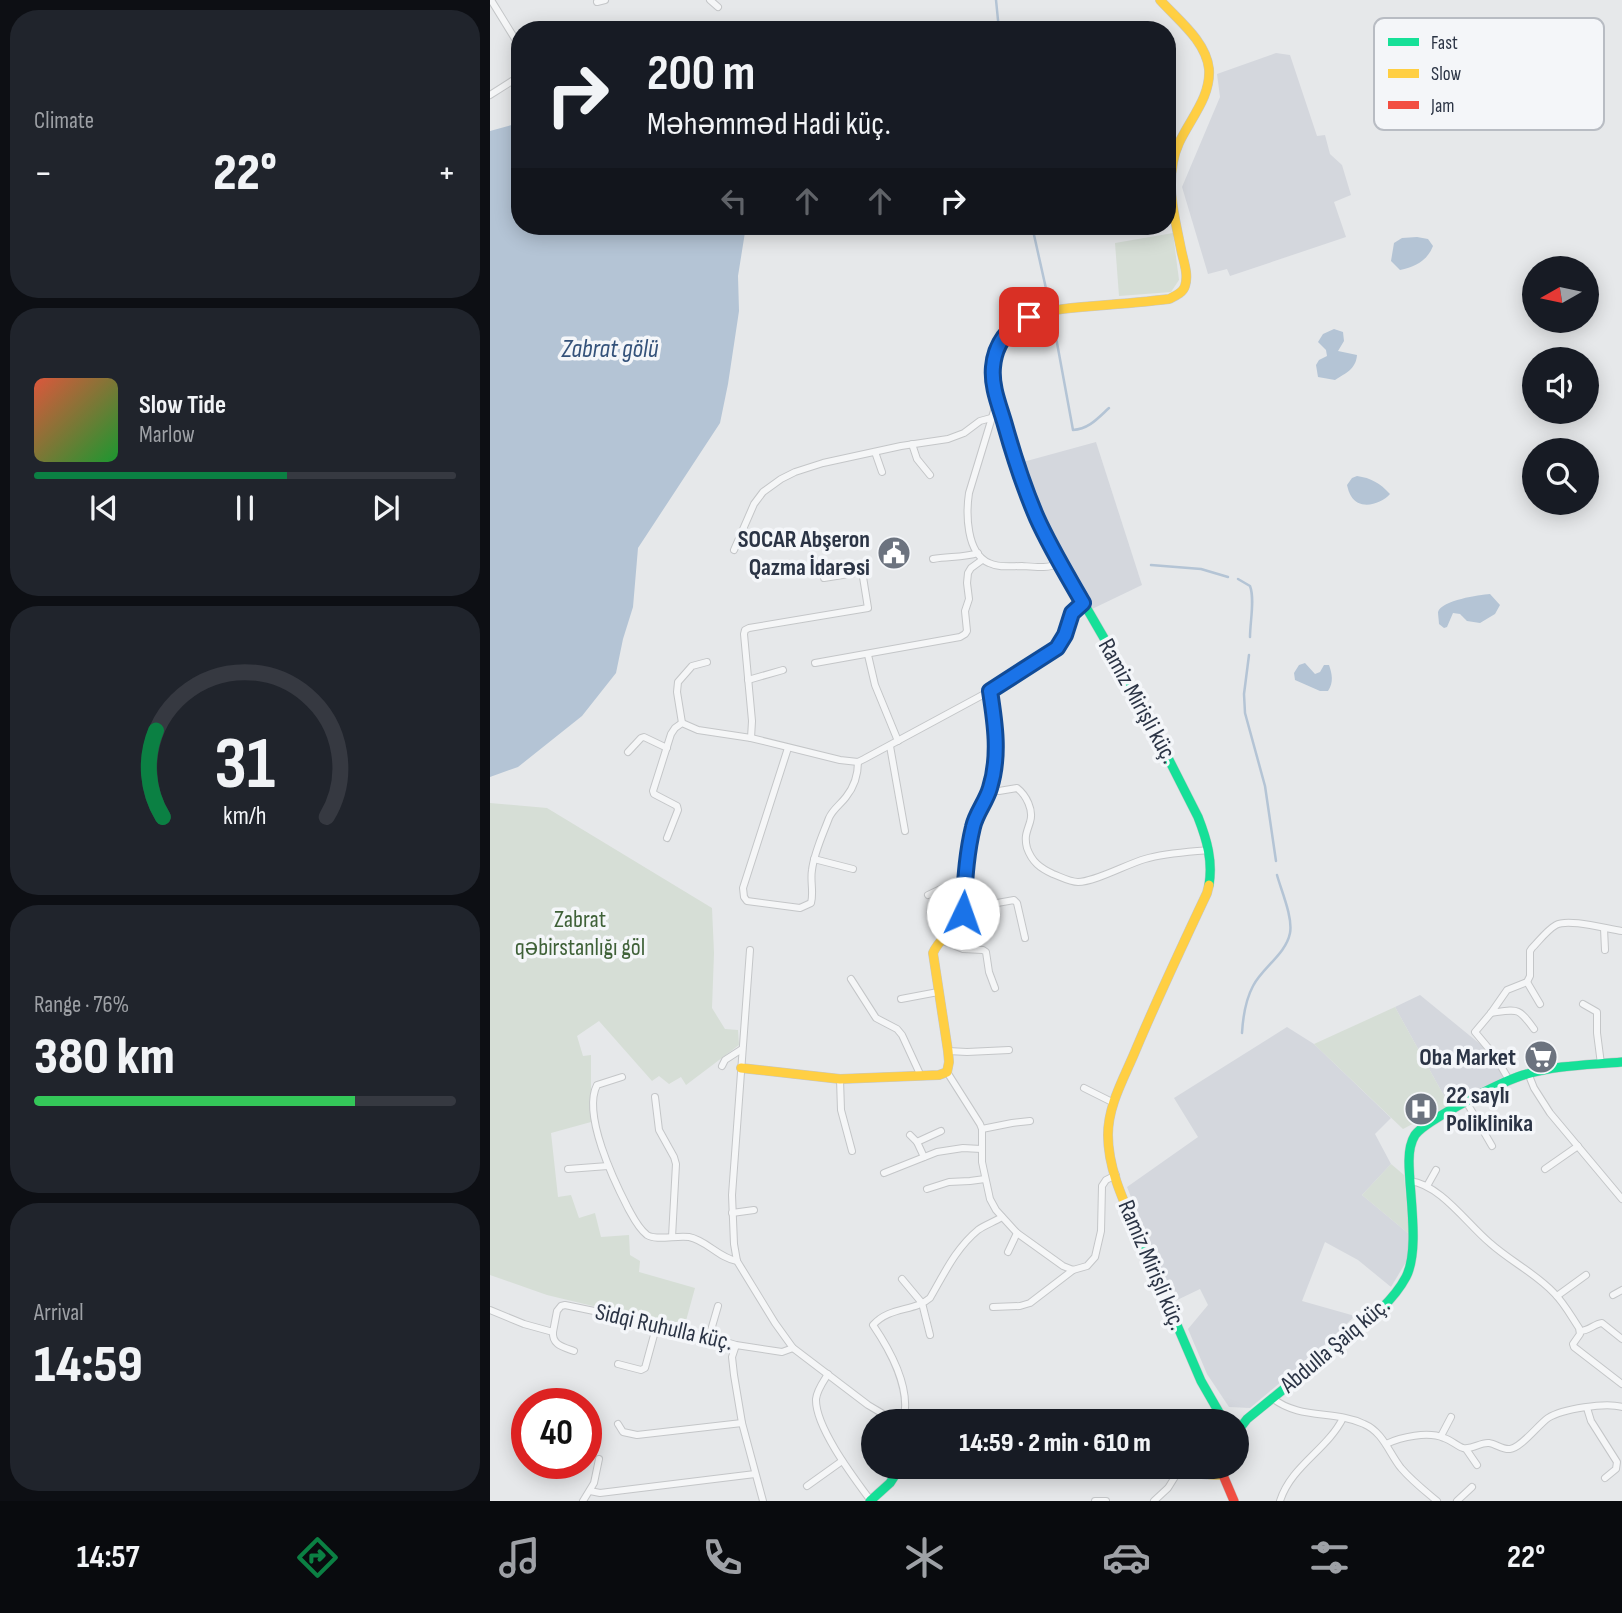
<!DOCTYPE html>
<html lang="en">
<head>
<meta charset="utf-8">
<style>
  body { margin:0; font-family:"Sofia Sans Condensed",sans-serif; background:#20242c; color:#f1f3f6; height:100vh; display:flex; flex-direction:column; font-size:26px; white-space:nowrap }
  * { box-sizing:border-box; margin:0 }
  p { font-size:23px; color:#9ea1a6 }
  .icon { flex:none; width:38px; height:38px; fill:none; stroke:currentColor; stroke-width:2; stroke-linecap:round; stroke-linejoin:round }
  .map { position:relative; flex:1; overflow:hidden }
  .panel { display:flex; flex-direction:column; gap:10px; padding:10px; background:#0d0f14; width:490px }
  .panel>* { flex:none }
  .guide { position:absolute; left:21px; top:21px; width:665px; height:214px; border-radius:28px; box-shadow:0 4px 18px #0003; background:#171b24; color:#f1f3f6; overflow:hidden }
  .needle { width:46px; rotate:261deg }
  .controls { position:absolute; left:1032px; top:256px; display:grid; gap:14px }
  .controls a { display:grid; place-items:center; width:77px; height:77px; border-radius:50%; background:#171b24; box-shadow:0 4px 18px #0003; font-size:35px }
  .speed { position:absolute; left:21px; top:1388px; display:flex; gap:14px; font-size:35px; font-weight:700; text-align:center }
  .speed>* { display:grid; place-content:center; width:91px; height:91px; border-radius:50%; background:#171b24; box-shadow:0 4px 18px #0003; line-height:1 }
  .speed .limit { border:10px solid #d22; background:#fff; color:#111 }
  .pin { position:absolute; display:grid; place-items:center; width:60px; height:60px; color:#fff; margin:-30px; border-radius:14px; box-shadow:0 4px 10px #0006 }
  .me { position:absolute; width:77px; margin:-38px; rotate:3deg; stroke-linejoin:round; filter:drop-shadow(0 0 5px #0008) }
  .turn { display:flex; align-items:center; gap:24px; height:147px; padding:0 21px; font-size:32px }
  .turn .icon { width:91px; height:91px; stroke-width:2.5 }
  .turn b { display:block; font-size:49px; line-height:60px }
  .lanes { display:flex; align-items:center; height:66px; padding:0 21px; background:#0003; justify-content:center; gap:35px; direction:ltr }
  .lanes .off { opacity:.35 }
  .big { font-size:52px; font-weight:800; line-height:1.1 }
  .panel .tile { flex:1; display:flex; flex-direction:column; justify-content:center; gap:10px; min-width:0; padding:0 24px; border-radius:28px; background:#20242c }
  .panel .dial { align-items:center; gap:0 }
  .dial svg { height:182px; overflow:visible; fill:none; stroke:#363941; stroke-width:7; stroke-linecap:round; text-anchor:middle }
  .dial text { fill:#f1f3f6; stroke:none }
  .song { display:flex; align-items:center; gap:21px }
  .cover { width:84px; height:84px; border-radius:10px; background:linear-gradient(135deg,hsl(10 70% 55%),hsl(130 70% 35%)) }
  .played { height:7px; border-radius:4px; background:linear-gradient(90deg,#0b8043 60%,#363941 60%) }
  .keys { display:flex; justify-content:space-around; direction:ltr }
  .heat { display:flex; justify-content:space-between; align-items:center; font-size:38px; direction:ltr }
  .charge { height:10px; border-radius:5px; background:linear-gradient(90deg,#34c759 76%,#363941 0) }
  .trip { position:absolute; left:371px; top:1409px; width:388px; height:70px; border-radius:35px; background:#171b24; box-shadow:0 4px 18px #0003; font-weight:800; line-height:70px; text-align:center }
  .dock { display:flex; height:112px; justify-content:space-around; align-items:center; background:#090b0e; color:#9ea1a6 }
  .dock .icon { width:49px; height:49px }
  .dock .current { color:#0b8043 }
  .dock b { font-size:32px; color:#f1f3f6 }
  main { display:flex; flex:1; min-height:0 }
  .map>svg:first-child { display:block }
  .built { fill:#d4d7dd }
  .green { fill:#d6ded6 }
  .water { fill:#b4c4d5 }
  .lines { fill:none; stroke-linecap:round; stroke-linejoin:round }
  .stream { stroke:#b4c4d5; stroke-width:2.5 }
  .street-casing { stroke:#c4c6c8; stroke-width:8 }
  .fast-casing { stroke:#c4c6c8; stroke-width:10 }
  .slow-casing { stroke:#c4c6c8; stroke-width:10 }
  .jam-casing { stroke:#c4c6c8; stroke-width:10 }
  .street { stroke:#f5f6f7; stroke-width:6 }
  .fast { stroke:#16e098; stroke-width:9 }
  .slow { stroke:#ffcf43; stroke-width:9 }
  .jam { stroke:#f24e42; stroke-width:9 }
  .route-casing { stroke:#114b97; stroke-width:18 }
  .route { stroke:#1a73e8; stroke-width:12 }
  .labels { text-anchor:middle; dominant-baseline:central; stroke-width:7; stroke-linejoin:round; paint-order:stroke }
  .poi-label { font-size:24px; font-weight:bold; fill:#2b3445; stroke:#f4f6f9; text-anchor:end }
  .street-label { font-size:24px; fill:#2b3445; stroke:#f4f6f9 }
  .park-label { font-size:24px; fill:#3f6138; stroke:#f4f6f9 }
  .water-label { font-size:26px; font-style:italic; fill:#34527a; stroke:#f4f6f9 }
  .key { fill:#f4f6f9; stroke:#b8bcc3; stroke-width:2 }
  .key-label { font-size:19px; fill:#2b3445 }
</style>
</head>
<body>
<main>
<section class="panel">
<div class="tile"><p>Climate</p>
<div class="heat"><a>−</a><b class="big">22°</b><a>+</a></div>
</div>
<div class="tile">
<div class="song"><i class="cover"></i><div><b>Slow Tide</b><p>Marlow</p></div></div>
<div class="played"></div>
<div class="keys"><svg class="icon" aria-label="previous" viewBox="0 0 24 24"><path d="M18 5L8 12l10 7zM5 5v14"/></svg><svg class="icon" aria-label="pause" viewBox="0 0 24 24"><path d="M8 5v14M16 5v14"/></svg><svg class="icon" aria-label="next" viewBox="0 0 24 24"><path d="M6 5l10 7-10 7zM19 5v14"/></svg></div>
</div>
<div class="tile dial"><svg viewBox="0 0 100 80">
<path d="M14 69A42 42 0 1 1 86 69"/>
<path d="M14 69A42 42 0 0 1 11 31" stroke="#0b8043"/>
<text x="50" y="56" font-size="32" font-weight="700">31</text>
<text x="50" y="72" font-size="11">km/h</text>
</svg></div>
<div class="tile"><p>Range · 76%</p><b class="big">380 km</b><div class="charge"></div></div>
<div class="tile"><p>Arrival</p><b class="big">14:59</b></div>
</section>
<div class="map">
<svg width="1132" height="1501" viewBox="0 0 1132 1501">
  <rect width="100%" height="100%" fill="#e6e8ea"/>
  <g class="built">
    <path d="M786 53 800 55 827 136 835 135 840 154 852 165 861 195 844 202 856 237 740 276 737 269 718 274 692 187 730 97 727 74Z"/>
    <path d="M606 442 652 585 602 609 552 515 533 462Z"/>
    <path d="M930 995 1001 1053 1014 1077 959 1105 905 1007Z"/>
    <path d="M797 1027 824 1044 901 1118 885 1134 901 1164 872 1195 919 1234V1251L916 1262 901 1287 868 1260 835 1242 812 1301 865 1316 830 1349 760 1408 739 1407 717 1374 698 1329 718 1305 710 1289 683 1302 637 1187 708 1137 684 1098Z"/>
  </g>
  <g class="green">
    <path d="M683 233 689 280 681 292 629 296 625 243Z"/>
    <path d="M0 803 57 808 222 908 224 953 222 1008 235 1029 248 1030 249 1045 196 1085 191 1077 179 1084 169 1076 162 1081 109 1021 87 1036 93 1056 101 1055V1122L61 1133 68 1197 81 1195 89 1218 105 1213 111 1237 139 1235 140 1255 150 1261 149 1272 205 1288 194 1328 57 1295 0 1275Z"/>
    <path d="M905 1007 959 1105 913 1129 824 1044Z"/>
    <path d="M901 1164 914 1175 919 1234 872 1195Z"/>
  </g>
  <g class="water">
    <path d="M30 121V226H256L248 276 249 311 238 384 230 423 148 548 143 607 133 639 126 673 92 716 28 767 0 777V131L25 124Z"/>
    <path d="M927 237 938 239 943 246C937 261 925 267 910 270L901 261 904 243 912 238Z"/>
    <path d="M844 329 853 332 854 341 848 351 867 355C866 369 856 373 845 380L828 377 826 365 829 360 837 356 836 350 828 342 833 334Z"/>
    <path d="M867 476C881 478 890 483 900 494 891 504 870 511 861 496 859 493 858 489 857 485L862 478Z"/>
    <path d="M1000 594 1010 605 1005 614 990 623 977 621 970 614 963 613 957 627 954 628 949 624C949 622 948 614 948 612 952 600 989 595 1000 594Z"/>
    <path d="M815 663 825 674 830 672 834 665H839C842 674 844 682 838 691H830L805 680 804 673 809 665Z"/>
  </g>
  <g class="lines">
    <g class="stream">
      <path d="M506 0 509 30"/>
      <path d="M542 226 557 293"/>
      <path d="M563 321 583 430C599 429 608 418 619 408"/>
      <path d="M661 565 711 569 738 577"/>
      <path d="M748 579 760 586C765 599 760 622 760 637"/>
      <path d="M759 655 754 694 755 713 775 786 786 861"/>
      <path d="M752 1033C753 1016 755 1001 763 986 772 968 796 954 800 933 803 917 791 890 787 875"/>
    </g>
    <defs>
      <g id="street">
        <path d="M1 0 30 47"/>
        <path d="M220 0 228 7"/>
        <path d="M107 2 115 0"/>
        <path d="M0 95 30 76"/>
        <path d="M507 401 479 493C476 513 476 553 499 563 509 568 521 566 532 566 545 567 558 569 570 563"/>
        <path d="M422 444 427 459 440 475"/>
        <path d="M385 452 392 472"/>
        <path d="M244 550 264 504 273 492 291 479 305 472 333 463 411 446 458 439 474 433 490 421 501 418"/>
        <path d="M443 559C458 556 473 558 488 553"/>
        <path d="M378 655 385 685 408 741"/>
        <path d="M325 663 470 637 475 634 477 631 475 611 479 599 477 583 478 573 481 568 492 560"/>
        <path d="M258 680 293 670"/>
        <path d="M192 723 187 692 188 682 202 666 217 662"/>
        <path d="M261 738 262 721 254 634 255 630 259 628 378 608 373 577 371 572 334 578"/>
        <path d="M400 746 415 831"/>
        <path d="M298 748 253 888 254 897 257 901 310 908 321 903C324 892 320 881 322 870 324 853 333 834 339 818 343 809 350 805 356 797 364 787 368 775 368 762"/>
        <path d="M138 752 151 738 154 737 177 748"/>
        <path d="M500 789 509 791 527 788C536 795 544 810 540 822 537 832 534 836 537 848 542 862 550 868 563 874 571 877 580 882 588 882 605 882 637 864 655 859 675 853 698 852 719 850"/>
        <path d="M177 838 188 810 187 806 164 794 163 791 181 734 185 728 192 723 208 730 261 738 350 760 368 762 374 759 500 691"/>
        <path d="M324 859 363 869"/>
        <path d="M438 895 463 883 475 880"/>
        <path d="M474 909 524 900 527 903 535 938"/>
        <path d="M1114 928 1115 950"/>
        <path d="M453 941 473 949 493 950 496 952 499 972 505 988"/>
        <path d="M260 950 242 1195 244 1244 247 1261 285 1323 303 1348 378 1405 405 1421"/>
        <path d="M361 979 386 1018 407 1029 412 1035 430 1074"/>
        <path d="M1037 982 1050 1004"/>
        <path d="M411 999 448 992"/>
        <path d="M1093 1004 1107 1012V1033L1111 1064"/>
        <path d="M1001 1013C1028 1009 1028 1007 1044 1029"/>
        <path d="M458 1051 477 1052 519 1050"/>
        <path d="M232 1066 235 1060 252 1049"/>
        <path d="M457 1072 490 1124 492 1129V1162L500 1199 506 1210 527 1233 573 1266 583 1270 597 1266 605 1257 611 1231 612 1186 616 1180 626 1175"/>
        <path d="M1038 1073 1044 1088 1060 1113 1132 1199"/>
        <path d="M132 1077 107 1085C92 1114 124 1181 138 1208 143 1217 148 1228 157 1235 166 1241 187 1235 199 1237 216 1240 229 1258 247 1261"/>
        <path d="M350 1079 351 1110 362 1151"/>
        <path d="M1019 1080 1005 1056 985 1032 1001 1013 1017 990 1037 982 1040 976V951L1042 948C1049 941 1057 930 1066 925 1078 918 1117 929 1132 931"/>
        <path d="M594 1088 624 1103"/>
        <path d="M165 1097 169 1130 184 1157 186 1164 182 1237"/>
        <path d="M977 1103 1002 1146"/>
        <path d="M492 1129 522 1123 540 1121"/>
        <path d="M420 1135 427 1142 434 1157"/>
        <path d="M427 1142 451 1131"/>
        <path d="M78 1169 118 1166"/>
        <path d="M1055 1169 1088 1146"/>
        <path d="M394 1173 447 1152 473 1148 491 1149"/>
        <path d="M920 1181C951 1185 977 1224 1000 1243 1020 1261 1045 1273 1064 1293 1074 1303 1081 1316 1089 1328L1090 1334 1083 1344 1084 1347 1132 1384"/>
        <path d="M937 1186 946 1170"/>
        <path d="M437 1189 459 1182 480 1181 495 1179"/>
        <path d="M242 1213 264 1210"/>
        <path d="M518 1252 527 1233"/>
        <path d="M412 1279 432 1303 440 1335"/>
        <path d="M1123 1295 1132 1290"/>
        <path d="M1067 1296 1096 1275"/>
        <path d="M503 1307 530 1306 540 1303 583 1270"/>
        <path d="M0 1310 34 1324 63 1332 67 1311 71 1306 75 1305 167 1324 219 1337 246 1345 292 1352 303 1348"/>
        <path d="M1090 1331C1099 1331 1104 1324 1112 1323L1132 1339"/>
        <path d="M63 1332C62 1345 73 1347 84 1351"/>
        <path d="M219 1337 228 1306"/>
        <path d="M246 1345 242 1357 244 1375 252 1423 273 1501"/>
        <path d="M128 1364 151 1370 155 1368 167 1324"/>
        <path d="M338 1374C333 1382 327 1390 326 1399 325 1427 364 1478 381 1501"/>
        <path d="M782 1398C810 1420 844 1410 874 1424 893 1432 899 1453 911 1468 922 1481 935 1491 947 1501"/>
        <path d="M1097 1408 1101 1421 1127 1462 1126 1469 1115 1478"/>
        <path d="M413 1421C422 1390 400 1350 383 1325 400 1306 424 1312 440 1298 454 1274 466 1248 488 1230 495 1225 504 1222 512 1217"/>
        <path d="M128 1424 133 1432 147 1435 252 1423"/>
        <path d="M951 1436 961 1417"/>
        <path d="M896 1444C911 1437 938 1431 954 1438 961 1440 967 1446 973 1448 983 1450 990 1442 999 1443 1006 1444 1013 1450 1020 1449 1031 1448 1048 1425 1058 1418 1072 1409 1116 1402 1132 1407"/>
        <path d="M976 1449 987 1465"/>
        <path d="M317 1486 352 1461"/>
        <path d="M100 1491 110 1493 265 1474"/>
        <path d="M93 1501 104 1483 109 1459"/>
        <path d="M605 1501H616"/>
        <path d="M664 1501 678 1488 688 1472"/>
        <path d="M790 1501C801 1466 837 1450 853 1418"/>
        <path d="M967 1501 982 1487"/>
      </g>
      <g id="fast">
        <path d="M505 386 512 416 529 471 556 538 640 683 708 817C717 840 723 861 719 885"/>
        <path d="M473 910C475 883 476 855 483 828 486 814 496 802 500 789 510 757 505 723 500 691L567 648 575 635 582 613 593 603"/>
        <path d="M651 1241 711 1381 734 1421"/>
        <path d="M747 1432 757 1419C786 1395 815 1372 844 1348 869 1327 900 1307 916 1277 930 1250 919 1193 919 1161 919 1153 920 1143 925 1135 936 1120 1016 1079 1037 1074 1067 1065 1100 1065 1132 1062"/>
        <path d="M380 1501 400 1483 411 1466"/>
      </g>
      <g id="slow">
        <path d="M505 386C497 316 549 310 604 306 629 304 654 302 679 299 685 296 693 293 695 286 699 274 693 260 691 249 687 228 681 206 681 185 681 171 683 156 689 143 700 119 721 97 719 69 716 41 688 20 670 0"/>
        <path d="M251 1068 350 1079 449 1075 457 1072 459 1062 458 1051 443 953C450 936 468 929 473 910"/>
        <path d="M651 1241C637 1208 618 1172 618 1135 618 1106 633 1080 644 1054 667 999 692 946 717 893L719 885"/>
        <path d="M660 1466C684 1471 708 1475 733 1475L734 1466"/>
      </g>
      <path id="jam" d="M733 1475 744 1501"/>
    </defs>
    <use href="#street" class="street-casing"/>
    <use href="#fast" class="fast-casing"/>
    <use href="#slow" class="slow-casing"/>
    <use href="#jam" class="jam-casing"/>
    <use href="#street" class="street"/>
    <use href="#fast" class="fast"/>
    <use href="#slow" class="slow"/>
    <use href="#jam" class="jam"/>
  </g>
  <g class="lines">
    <defs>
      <path id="route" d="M473 913C475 884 476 856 483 827 486 813 496 802 500 788 510 756 505 723 500 691L567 648 575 635 582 613 593 603C577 575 560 547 547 518 534 488 524 457 515 425 510 407 501 387 503 367 505 344 518 327 539 317"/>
    </defs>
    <use href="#route" class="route-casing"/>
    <use href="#route" class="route"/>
  </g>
  <defs>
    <symbol id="civic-disc" viewBox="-11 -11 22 22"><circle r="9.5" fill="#6c737f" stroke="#f4f6f9"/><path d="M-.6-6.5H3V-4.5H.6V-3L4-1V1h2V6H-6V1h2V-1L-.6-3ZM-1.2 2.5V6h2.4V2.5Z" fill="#fff"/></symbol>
    <symbol id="supermarket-disc" viewBox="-11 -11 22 22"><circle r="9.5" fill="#6c737f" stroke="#f4f6f9"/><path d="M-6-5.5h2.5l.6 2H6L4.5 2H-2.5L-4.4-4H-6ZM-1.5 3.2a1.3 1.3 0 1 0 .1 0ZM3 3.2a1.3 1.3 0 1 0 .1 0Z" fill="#fff"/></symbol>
    <symbol id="hospital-disc" viewBox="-11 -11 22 22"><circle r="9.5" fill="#6c737f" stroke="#f4f6f9"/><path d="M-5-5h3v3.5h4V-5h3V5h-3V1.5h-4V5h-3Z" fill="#fff"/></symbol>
  </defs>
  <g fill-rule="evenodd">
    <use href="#civic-disc" x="385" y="534" width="38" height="38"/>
    <use href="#supermarket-disc" x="1032" y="1038" width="38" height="38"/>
    <use href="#hospital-disc" x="912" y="1090" width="38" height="38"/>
  </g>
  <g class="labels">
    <g class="poi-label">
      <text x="380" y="539">SOCAR Abşeron<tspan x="380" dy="28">Qazma İdarəsi</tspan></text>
      <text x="1026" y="1057">Oba Market</text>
      <text x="956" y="1095" text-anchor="start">22 saylı<tspan x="956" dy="28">Poliklinika</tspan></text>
    </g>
    <g class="street-label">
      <text transform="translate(648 701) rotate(61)">Ramiz Mirişli küç.</text>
      <text transform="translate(662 1265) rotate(67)">Ramiz Mirişli küç.</text>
      <text transform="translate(174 1327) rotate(13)">Sidqi Ruhulla küç.</text>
      <text transform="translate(845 1345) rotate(-40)">Abdulla Şaiq küç.</text>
    </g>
    <g class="park-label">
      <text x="90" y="919">Zabrat<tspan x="90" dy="28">qəbirstanlığı göl</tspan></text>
    </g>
    <g class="water-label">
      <text x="120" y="349">Zabrat gölü</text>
    </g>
  </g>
  <rect x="884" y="18" width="230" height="112" rx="10" class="key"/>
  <rect x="898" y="38" width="31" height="8" fill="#16e098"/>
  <rect x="898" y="69" width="31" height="9" fill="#ffcf43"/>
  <rect x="898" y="101" width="31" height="8" fill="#f24e42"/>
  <g class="key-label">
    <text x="941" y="49">Fast</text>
    <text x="941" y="80">Slow</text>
    <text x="941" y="112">Jam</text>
  </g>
</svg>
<div class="controls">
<a><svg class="needle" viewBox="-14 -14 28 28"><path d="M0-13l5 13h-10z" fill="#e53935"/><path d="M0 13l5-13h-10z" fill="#9ea1a6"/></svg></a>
<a><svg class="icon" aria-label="sound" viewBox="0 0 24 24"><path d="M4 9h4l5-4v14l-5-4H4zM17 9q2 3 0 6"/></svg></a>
<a><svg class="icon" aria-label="search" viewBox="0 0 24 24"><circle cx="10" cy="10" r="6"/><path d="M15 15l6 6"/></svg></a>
</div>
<div class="speed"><div class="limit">40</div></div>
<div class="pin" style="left:539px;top:317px;background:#d93025"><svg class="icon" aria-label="arrive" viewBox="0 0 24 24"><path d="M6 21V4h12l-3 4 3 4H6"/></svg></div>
<svg class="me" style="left:473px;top:913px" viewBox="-20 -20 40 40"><circle r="19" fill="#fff"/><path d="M0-13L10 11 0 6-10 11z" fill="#1a73e8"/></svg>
<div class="trip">14:59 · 2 min · 610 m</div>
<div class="guide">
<div class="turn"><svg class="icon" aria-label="right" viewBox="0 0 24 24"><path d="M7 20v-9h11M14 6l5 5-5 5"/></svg><div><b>200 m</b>Məhəmməd Hadi küç.</div></div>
<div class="lanes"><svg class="icon off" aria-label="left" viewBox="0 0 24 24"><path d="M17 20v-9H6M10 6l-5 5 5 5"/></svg><svg class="icon off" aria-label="ahead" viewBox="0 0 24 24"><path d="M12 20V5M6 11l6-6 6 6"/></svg><svg class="icon off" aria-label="ahead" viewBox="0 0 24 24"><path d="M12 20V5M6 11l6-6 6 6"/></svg><svg class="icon" aria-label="right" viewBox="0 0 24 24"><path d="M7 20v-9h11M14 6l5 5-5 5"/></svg></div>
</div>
</div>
</main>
<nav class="dock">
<b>14:57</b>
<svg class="icon current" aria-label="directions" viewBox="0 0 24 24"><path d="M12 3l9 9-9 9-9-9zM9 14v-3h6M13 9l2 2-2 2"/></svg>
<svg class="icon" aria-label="music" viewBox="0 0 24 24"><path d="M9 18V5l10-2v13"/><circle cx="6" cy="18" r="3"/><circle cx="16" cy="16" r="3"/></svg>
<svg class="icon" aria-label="phone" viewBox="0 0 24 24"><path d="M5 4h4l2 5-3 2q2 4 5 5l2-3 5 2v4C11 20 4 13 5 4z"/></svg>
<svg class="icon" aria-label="climate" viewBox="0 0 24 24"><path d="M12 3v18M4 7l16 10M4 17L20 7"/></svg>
<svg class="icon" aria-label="car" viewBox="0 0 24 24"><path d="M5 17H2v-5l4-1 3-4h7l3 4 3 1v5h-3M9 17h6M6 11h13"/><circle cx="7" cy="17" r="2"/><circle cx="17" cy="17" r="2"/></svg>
<svg class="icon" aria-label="filters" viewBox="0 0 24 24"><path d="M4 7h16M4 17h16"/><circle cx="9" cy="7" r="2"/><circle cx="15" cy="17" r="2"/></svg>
<b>22°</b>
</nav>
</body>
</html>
